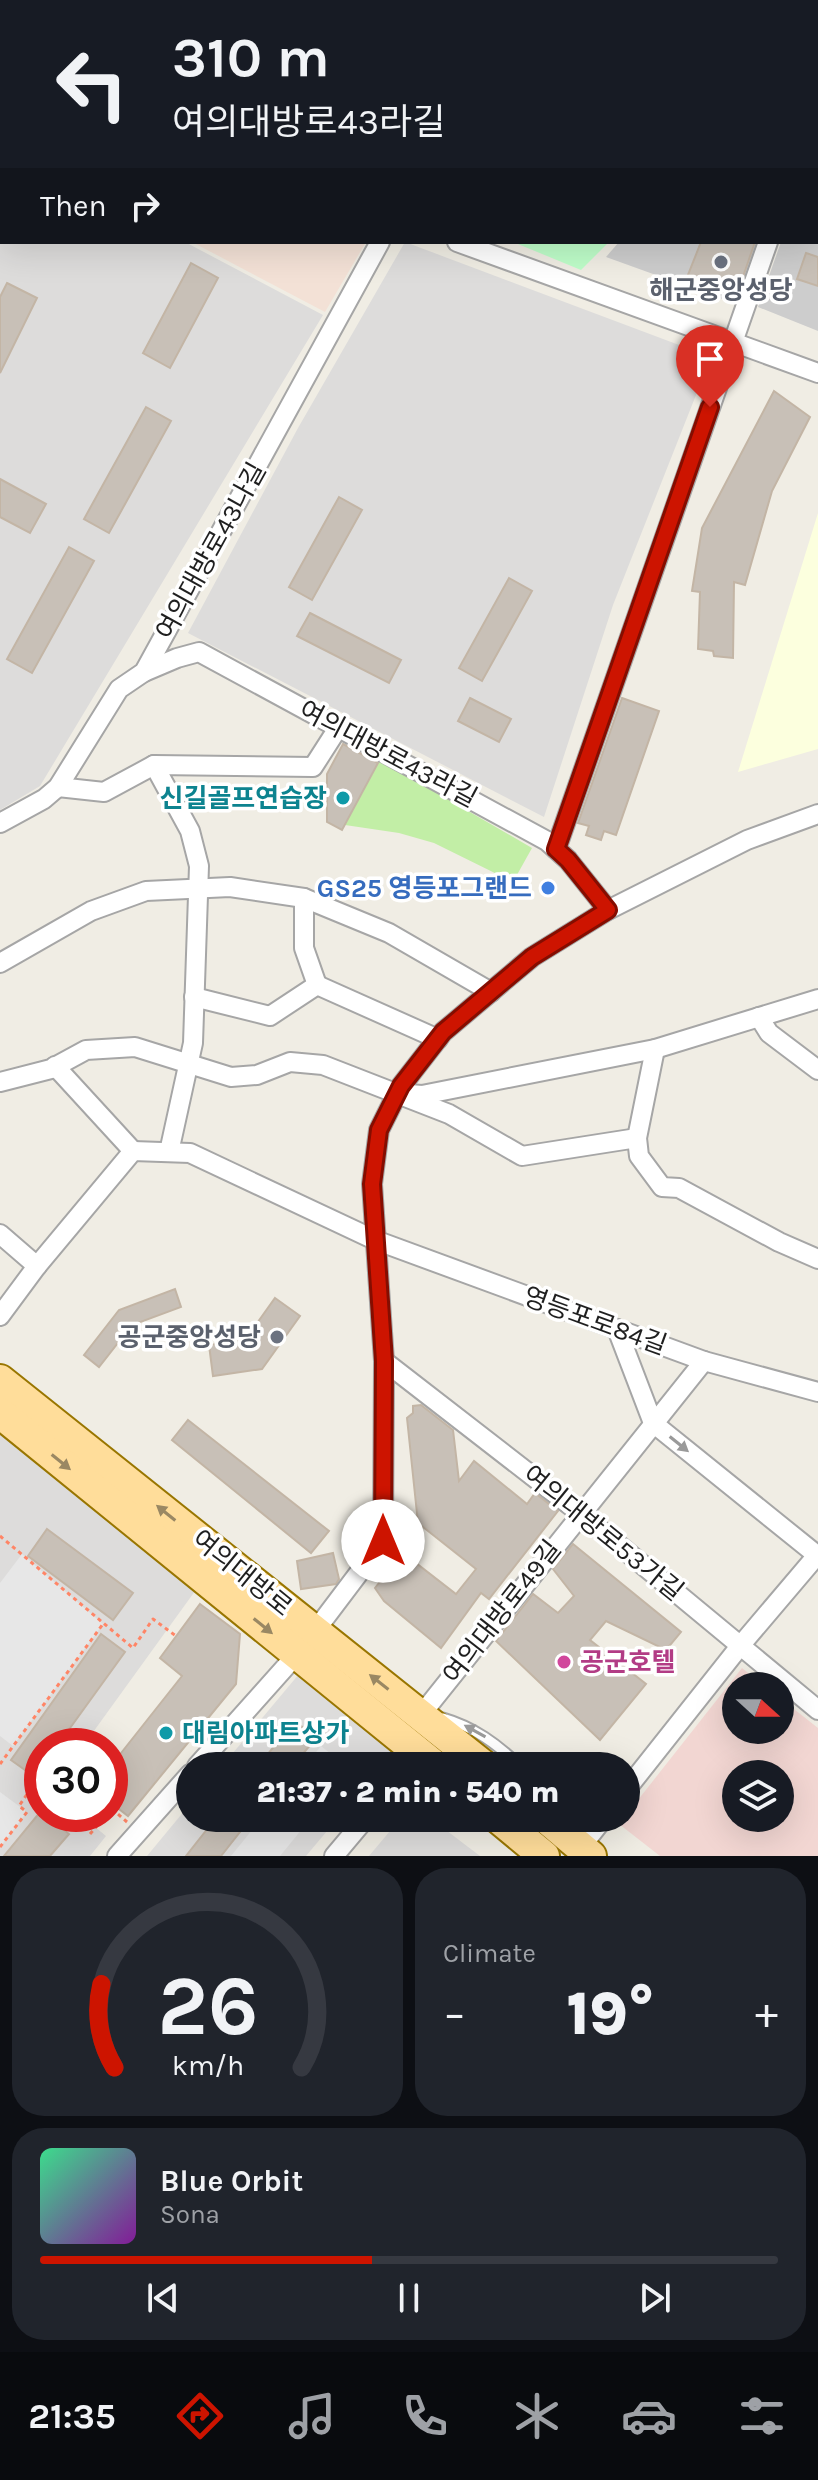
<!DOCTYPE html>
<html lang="en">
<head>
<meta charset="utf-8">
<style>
  body { margin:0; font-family:Karla,"Noto Sans KR",sans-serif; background:#20242c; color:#f1f3f6; height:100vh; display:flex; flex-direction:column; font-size:30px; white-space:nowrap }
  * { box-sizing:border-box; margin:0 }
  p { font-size:26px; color:#9ea1a6 }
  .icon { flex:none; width:44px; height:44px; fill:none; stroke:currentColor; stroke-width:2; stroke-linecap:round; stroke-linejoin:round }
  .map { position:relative; height:1856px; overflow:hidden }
  .drawer { display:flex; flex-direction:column; gap:12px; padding:12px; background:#0d0f14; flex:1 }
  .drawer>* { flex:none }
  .banner { position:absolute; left:0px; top:0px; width:818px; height:244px; box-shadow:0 8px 32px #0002; background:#171b24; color:#f1f3f6; overflow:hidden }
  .needle { width:52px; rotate:111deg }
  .controls { position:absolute; left:722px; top:1672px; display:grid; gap:16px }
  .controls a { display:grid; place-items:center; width:72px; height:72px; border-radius:50%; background:#171b24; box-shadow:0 8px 32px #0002; font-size:40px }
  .speed { position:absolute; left:24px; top:1728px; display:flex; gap:16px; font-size:40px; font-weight:700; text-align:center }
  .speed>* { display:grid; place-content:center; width:104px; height:104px; border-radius:50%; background:#171b24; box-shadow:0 8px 32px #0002; line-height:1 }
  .speed .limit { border:12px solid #d22; background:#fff; color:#111 }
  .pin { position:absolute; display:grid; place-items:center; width:68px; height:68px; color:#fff; margin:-82px -34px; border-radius:50% 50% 50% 0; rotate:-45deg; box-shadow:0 0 8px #0007 }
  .pin .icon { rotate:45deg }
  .me { position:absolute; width:88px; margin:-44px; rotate:0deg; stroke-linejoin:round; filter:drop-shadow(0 0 6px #0008) }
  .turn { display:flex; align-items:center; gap:28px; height:168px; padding:0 40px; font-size:36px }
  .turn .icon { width:104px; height:104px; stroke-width:2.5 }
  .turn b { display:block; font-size:56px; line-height:68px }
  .then { display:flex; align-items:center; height:76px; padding:0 40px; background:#0003; gap:16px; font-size:30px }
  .big { font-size:60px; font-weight:800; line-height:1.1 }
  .drawer .card { flex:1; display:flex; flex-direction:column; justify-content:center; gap:12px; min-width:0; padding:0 28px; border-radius:32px; background:#20242c }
  .drawer .dial { align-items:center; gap:0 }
  .dial svg { height:208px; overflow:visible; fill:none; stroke:#363941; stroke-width:7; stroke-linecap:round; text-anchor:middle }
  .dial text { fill:#f1f3f6; stroke:none }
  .song { display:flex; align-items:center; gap:24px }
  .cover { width:96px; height:96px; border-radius:12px; background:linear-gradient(135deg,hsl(150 70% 55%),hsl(290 70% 35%)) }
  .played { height:8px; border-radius:4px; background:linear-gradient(90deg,#cd1400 45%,#363941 45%) }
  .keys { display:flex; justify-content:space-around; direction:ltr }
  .heat { display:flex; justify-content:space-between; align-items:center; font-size:44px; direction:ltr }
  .drawer .tiles { flex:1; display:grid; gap:12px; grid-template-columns:1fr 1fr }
  .card:last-child { grid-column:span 2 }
  .trip { position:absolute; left:176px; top:1752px; width:464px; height:80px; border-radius:40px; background:#171b24; box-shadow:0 8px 32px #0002; font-weight:800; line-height:80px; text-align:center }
  .dock { display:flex; height:128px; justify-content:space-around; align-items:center; background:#090b0e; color:#9ea1a6 }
  .dock .icon { width:56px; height:56px }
  .dock .current { color:#cd1400 }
  .dock b { font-size:36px; color:#f1f3f6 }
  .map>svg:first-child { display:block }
  .residential { fill:#dddcdb }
  .commercial { fill:#f2d6d2; fill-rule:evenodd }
  .education { fill:#fcffde }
  .religious { fill:#cdcdcd }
  .military { fill:#f3e1d6 }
  .grass { fill:#c2eea6 }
  .park { fill:#befdc9 }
  .parking { fill:#e7e7e7 }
  .building { fill:#c8c0b7; stroke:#c3b5a5; stroke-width:2 }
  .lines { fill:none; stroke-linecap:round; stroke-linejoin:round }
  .lane-casing { stroke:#a6a6a6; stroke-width:13 }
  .street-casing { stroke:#a6a6a6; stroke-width:22 }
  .primary-casing { stroke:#997600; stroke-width:34 }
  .path { stroke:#ff8566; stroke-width:3; stroke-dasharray:4 4; stroke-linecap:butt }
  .lane { stroke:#fff; stroke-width:9 }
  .street { stroke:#fff; stroke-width:18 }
  .primary { stroke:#ffdd9a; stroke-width:30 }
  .oneway { fill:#9a9a9a }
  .oneway2 { fill:#9a8863 }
  .route-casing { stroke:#850d00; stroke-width:20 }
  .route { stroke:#cd1400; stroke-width:14 }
  .worship-dot { fill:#6b7280; stroke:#fff; stroke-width:3 }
  .culture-dot { fill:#0f9aa8; stroke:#fff; stroke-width:3 }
  .shop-dot { fill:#3f7fe0; stroke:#fff; stroke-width:3 }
  .hotel-dot { fill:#d1479c; stroke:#fff; stroke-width:3 }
  .labels { text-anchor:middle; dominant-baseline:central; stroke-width:7; stroke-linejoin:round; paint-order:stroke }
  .worship-label { font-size:26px; font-weight:bold; fill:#5b616d; stroke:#fff }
  .street-label { font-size:26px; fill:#1f1f1f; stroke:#fff }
  .culture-label { font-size:26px; font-weight:bold; fill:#0d838f; stroke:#fff; text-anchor:end }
  .shop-label { font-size:26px; font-weight:bold; fill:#366cbe; stroke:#fff; text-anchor:end }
  .hotel-label { font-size:26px; font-weight:bold; fill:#b23c85; stroke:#fff; text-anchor:start }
</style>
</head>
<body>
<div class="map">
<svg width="818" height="1856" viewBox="0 0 818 1856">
  <rect width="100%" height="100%" fill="#f0ede4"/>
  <g class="residential">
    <path d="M105 0H310V2H107Z"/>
    <path d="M378 0H813L377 2Z"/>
    <path d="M0 145 2 242H185L323 315 40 786 0 810Z"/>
    <path d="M405 242 711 357 613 605 544 817 188 633 298 428Z"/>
    <path d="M0 1426 203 1580 83 1746H42V1814H79L106 1836 90 1856H0Z"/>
    <path d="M299 1674 394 1750 381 1766H222Z"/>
    <path d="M190 1804V1818H338L306 1856H147Z"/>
    <path d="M401 1818H430L480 1856H369Z"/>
  </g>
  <path class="commercial" d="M742 1668 764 1686H736V1730H780V1698L818 1728V1856H660L619 1824ZM736 1774H780V1818H736Z"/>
  <path class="education" d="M818 513V749L738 772Z"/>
  <g class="religious">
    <path d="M816 239 818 240V331L758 307 781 242H816Z"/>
    <path d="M619 242H762L739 305 606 257Z"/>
  </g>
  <g class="military">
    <path d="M0 0 85 2H2V142Z"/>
    <path d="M192 242H366L325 312Z"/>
  </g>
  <path class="grass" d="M380 760 532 848 513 882 434 843 399 833 345 825Z"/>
  <path class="park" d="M513 242H609L581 270Z"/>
  <g class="parking">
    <path d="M22 1554 103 1624 13 1746 0 1736V1583Z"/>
    <path d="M321 1746 346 1766H305Z"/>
    <path d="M0 1792 27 1812 0 1847Z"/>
    <path d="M262 1818H311L280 1856H231Z"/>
  </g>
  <g class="building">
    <path d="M701 242H755L736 297 686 280Z"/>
    <path d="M806 253 818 257V286L797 279Z"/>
    <path d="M191 263 218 278 170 368 143 353Z"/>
    <path d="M7 283 37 298 0 373V297Z"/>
    <path d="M774 391 810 417 772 491 745 585 734 582 733 658 714 656 713 651 698 649 700 592 692 591 702 528Z"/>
    <path d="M146 407 171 421 109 533 84 519Z"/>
    <path d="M0 479 46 504 30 533 0 517Z"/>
    <path d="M339 497 362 510 312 600 289 587Z"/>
    <path d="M69 547 94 561 32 673 7 659Z"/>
    <path d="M509 578 532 591 482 681 459 668Z"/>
    <path d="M310 613 401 660 389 683 297 636Z"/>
    <path d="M470 698 511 719 499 742 458 721Z"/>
    <path d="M622 698 659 711 616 835 604 831 601 840 586 835 589 826 578 823Z"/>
    <path d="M343 744 378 763 342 830 327 822V774Z"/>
    <path d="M175 1289 181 1307 132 1325 99 1367 84 1355 119 1310Z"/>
    <path d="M275 1298 300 1316 262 1369 213 1376 209 1345 245 1340Z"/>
    <path d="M421 1405 453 1430 459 1481 474 1461 527 1504 535 1493 558 1511 489 1599 481 1593 441 1648 384 1601 375 1588 403 1553 456 1594 476 1569 418 1523 407 1418 413 1413V1406Z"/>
    <path d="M188 1420 329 1531 311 1553 172 1440Z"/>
    <path d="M47 1529 133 1593 113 1620 28 1556Z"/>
    <path d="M573 1544 681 1632 666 1650 606 1621 590 1640 646 1684 600 1740 496 1641 533 1594 558 1613 574 1596 553 1569Z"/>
    <path d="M333 1553 339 1579 336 1584 301 1589 297 1561Z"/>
    <path d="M200 1604 240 1634 236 1684 128 1816 110 1802V1767L182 1676 160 1658Z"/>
    <path d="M101 1634 125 1652 57 1746H42V1767L35 1777 11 1760Z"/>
    <path d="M295 1721 316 1738 293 1766H258Z"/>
    <path d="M41 1811 69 1834 50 1856H4Z"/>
    <path d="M216 1818H251L221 1856H186Z"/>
  </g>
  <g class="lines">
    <defs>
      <g id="lane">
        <path d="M322 0V2"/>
        <path d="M443 1718C474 1727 497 1744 520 1766"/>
      </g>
      <g id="street">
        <path d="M96 0 97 2"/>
        <path d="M816 109 818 103"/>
        <path d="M816 143H818"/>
        <path d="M816 229 818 230"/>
        <path d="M457 242 818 373"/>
        <path d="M144 672 177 658 199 652 547 841 568 860 608 910"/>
        <path d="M154 765 190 831 199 866 193 1043 169 1152"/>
        <path d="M58 787 104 792 154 765 313 767 338 728"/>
        <path d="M0 823 44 799 58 787 119 689 144 672 380 242"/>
        <path d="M556 849 768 242"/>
        <path d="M304 898V948L317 985"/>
        <path d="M0 963 91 911 146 891 230 887 304 898 389 933 491 992"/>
        <path d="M317 985 438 1039"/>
        <path d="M194 997 270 1016 317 985"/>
        <path d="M759 1017 769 1033 818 1070"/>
        <path d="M655 1049 637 1138 639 1156 662 1187 679 1188 779 1242 818 1259"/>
        <path d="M55 1066 133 1151"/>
        <path d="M0 1082 51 1069 86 1050 135 1047 231 1077 257 1075 290 1062 323 1065 449 1114 522 1156 637 1138"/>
        <path d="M409 1094 422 1095 655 1049 818 999"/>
        <path d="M0 1234 37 1266"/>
        <path d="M0 1316 37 1266 133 1151 190 1153 375 1240 704 1361 818 1392"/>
        <path d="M617 1329 653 1423 818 1556"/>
        <path d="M384 1361 580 1513 818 1710"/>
        <path d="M315 1631 383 1541 384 1361 372 1184 379 1130 401 1086 443 1032 532 957 608 910 747 840 818 814"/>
        <path d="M421 1715 704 1361"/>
        <path d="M197 1766 297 1654"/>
        <path d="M626 1790 740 1646 818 1554"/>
        <path d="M581 1847 604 1818"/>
        <path d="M117 1856 190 1774"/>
        <path d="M334 1856 366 1818"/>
      </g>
      <g id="primary">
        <path d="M0 1380 484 1766"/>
        <path d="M0 1413 435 1766"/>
        <path d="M498 1818 544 1856"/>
        <path d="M546 1818 591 1856"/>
      </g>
    </defs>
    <use href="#lane" class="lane-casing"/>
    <use href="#street" class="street-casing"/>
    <use href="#primary" class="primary-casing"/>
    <g class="path">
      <path d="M0 1536 133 1648 153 1619 176 1636"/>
      <path d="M0 1764 103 1624"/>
      <path d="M112 1809 127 1822"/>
      <path d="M90 1834 107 1814"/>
      <path d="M0 1847 27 1812 19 1806 30 1790"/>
    </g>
    <use href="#lane" class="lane"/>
    <use href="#street" class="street"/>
    <use href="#primary" class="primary"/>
  </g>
  <defs><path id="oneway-solid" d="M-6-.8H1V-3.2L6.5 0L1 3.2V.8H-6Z" transform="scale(2)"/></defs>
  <g class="oneway">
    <use href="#oneway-solid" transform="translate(679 1444) rotate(39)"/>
    <use href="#oneway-solid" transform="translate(475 1731) rotate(-151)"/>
  </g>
  <g class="oneway2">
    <use href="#oneway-solid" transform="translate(61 1462) rotate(39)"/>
    <use href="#oneway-solid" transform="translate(166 1513) rotate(-141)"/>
    <use href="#oneway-solid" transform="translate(263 1626) rotate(39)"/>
    <use href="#oneway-solid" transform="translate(379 1682) rotate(-142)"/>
  </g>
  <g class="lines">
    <defs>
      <path id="route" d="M383 1541 384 1361 372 1184 379 1130 401 1086 443 1032 532 957 608 910 568 860 556 849 710 407"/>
    </defs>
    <use href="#route" class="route-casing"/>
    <use href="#route" class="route"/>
  </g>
  <g class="worship-dot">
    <circle cx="721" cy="262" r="8"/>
    <circle cx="277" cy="1337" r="8"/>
  </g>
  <g class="culture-dot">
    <circle cx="343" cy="798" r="8"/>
    <circle cx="166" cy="1733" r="8"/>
  </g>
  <circle class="shop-dot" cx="548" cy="888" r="8"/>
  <circle class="hotel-dot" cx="564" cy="1662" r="8"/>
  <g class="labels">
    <g class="worship-label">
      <text x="721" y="290">해군중앙성당</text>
      <text x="261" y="1337" text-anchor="end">공군중앙성당</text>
    </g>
    <g class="street-label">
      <text transform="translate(211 551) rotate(-61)">여의대방로43나길</text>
      <text transform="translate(388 754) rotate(28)">여의대방로43라길</text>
      <text transform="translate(595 1321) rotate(20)">영등포로84길</text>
      <text transform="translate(603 1533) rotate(39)">여의대방로53가길</text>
      <text transform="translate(242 1573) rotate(39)">여의대방로</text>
      <text transform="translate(502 1612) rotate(-52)">여의대방로49길</text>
    </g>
    <g class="culture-label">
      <text x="327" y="798">신길골프연습장</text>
      <text x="182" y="1733" text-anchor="start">대림아파트상가</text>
    </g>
    <g class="shop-label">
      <text x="532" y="888">GS25 영등포그랜드</text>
    </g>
    <g class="hotel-label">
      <text x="580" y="1662">공군호텔</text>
    </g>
  </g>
</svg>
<div class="controls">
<a><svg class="needle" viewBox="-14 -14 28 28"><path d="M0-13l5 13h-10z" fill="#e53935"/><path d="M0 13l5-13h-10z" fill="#9ea1a6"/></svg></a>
<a><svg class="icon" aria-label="layers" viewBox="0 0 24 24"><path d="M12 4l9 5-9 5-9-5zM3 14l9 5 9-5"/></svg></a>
</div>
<div class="speed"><div class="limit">30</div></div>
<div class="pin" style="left:710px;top:407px;background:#d93025"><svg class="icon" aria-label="arrive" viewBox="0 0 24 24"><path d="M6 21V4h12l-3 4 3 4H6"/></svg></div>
<svg class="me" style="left:383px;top:1541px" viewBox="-20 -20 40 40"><circle r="19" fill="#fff"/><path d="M0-13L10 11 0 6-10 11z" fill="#cd1400"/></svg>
<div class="trip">21:37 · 2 min · 540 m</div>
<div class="banner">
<div class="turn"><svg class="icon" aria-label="left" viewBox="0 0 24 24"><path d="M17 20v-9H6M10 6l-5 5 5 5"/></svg><div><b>310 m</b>여의대방로43라길</div></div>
<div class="then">Then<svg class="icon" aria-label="right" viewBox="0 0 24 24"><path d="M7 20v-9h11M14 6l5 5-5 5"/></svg></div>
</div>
</div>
<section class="drawer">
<div class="tiles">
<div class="card dial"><svg viewBox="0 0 100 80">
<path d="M14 69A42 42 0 1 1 86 69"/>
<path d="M14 69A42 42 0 0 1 9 37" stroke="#cd1400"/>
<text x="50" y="56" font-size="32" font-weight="700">26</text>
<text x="50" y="72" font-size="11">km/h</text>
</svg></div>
<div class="card"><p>Climate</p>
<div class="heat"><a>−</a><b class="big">19°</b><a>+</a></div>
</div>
<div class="card">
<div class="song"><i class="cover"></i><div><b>Blue Orbit</b><p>Sona</p></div></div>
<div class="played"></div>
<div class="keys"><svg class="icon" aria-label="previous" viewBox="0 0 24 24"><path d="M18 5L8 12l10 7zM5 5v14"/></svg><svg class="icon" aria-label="pause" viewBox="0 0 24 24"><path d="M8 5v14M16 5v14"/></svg><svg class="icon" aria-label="next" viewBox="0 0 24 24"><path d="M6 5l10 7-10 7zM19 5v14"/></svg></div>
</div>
</div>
</section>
<nav class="dock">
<b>21:35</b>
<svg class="icon current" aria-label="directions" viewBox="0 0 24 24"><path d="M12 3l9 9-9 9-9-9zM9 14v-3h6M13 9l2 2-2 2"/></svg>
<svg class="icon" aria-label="music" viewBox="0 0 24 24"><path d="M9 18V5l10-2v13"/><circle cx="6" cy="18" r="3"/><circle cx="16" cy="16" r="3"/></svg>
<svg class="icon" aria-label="phone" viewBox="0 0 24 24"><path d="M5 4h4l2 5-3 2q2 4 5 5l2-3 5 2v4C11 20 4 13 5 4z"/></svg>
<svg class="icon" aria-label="climate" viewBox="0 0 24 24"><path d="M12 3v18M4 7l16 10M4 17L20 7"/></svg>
<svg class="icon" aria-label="car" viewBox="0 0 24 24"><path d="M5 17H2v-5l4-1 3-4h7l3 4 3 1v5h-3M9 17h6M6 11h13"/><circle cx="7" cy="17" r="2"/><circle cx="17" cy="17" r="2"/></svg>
<svg class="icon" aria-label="filters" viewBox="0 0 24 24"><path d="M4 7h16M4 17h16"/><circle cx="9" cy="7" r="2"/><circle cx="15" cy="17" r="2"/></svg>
</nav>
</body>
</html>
